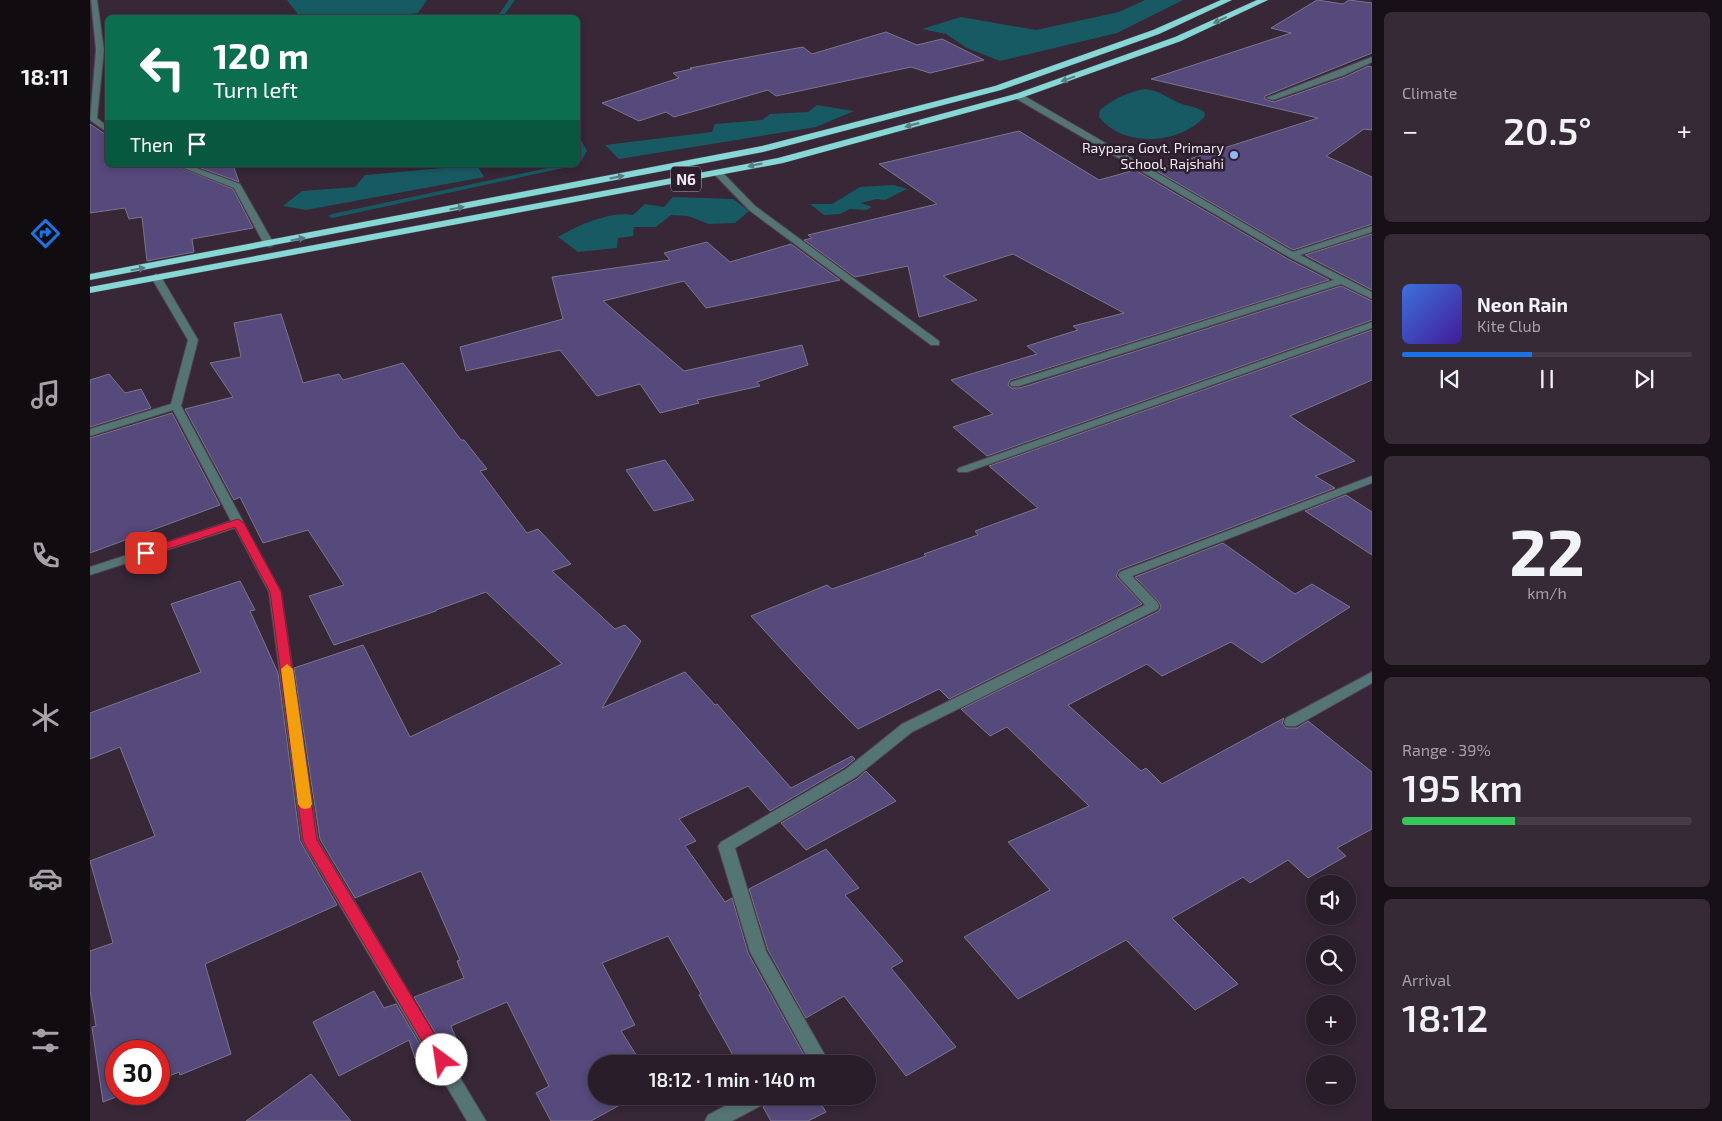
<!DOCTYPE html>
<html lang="en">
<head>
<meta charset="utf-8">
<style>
  body { margin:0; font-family:"Exo 2",sans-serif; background:#352a35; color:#f1f3f6; height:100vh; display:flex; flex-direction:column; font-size:19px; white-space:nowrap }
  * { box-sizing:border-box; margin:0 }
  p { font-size:16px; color:#a5a2a8 }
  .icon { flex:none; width:28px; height:28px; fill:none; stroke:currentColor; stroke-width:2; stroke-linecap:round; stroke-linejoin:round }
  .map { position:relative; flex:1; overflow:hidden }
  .sheet { display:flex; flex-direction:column; gap:12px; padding:12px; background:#171017; width:350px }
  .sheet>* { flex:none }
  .banner { position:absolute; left:15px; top:15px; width:475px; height:152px; border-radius:8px; box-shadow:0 2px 8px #0003,0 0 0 1px #453b46; background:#0b6e4f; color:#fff; overflow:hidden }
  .controls { position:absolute; left:1216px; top:875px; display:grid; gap:10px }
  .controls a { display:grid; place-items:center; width:50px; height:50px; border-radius:50%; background:#291d29; box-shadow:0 2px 8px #0003,0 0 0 1px #453b46; font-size:25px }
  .speed { position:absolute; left:15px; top:1040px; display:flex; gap:10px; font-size:25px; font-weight:700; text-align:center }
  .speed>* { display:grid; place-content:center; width:65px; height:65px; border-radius:50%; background:#291d29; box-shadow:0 2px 8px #0003,0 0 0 1px #453b46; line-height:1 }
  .speed .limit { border:8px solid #d22; background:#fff; color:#111 }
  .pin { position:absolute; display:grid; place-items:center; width:42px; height:42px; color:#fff; margin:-21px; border-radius:10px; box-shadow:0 2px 8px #0006 }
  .me { position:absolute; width:55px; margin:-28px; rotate:329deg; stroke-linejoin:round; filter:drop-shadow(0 0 4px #0008) }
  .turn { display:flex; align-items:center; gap:18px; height:105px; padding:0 25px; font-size:22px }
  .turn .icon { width:65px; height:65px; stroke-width:2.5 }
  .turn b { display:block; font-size:35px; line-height:42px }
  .then { display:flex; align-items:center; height:48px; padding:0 25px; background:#0003; gap:10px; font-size:19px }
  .big { font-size:38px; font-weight:600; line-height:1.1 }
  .sheet .tile { flex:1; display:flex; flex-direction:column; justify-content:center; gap:8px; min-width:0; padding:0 18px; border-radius:8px; background:#352a35 }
  .sheet .dial { align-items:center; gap:0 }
  .dial b { font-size:65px; line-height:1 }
  .song { display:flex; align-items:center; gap:15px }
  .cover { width:60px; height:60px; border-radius:8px; background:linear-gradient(135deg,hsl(220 70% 55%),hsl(260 70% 35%)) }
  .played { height:5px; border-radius:2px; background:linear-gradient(90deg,#1a73e8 45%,#453b46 45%) }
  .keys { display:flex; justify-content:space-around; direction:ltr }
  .heat { display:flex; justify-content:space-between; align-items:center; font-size:28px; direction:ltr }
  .charge { height:8px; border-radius:4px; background:linear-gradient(90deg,#34c759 39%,#453b46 0) }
  .trip { position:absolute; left:498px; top:1055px; width:288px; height:50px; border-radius:25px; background:#291d29; box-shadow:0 2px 8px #0003,0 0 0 1px #453b46; font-weight:600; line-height:50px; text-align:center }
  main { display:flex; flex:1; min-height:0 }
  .menu { display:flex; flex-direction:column; width:90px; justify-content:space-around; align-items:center; background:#100c10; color:#a5a2a8 }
  .menu .icon { width:35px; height:35px }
  .menu .selected { color:#1a73e8 }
  .menu b { font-size:22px; color:#f1f3f6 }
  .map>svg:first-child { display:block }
  .water { fill:#185a63 }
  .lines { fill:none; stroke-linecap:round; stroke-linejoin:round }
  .stream { fill:#185a63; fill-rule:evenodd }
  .building { fill:#56497b; stroke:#7a768c }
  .minor-casing { stroke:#514251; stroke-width:2 }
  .highway-casing { stroke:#514251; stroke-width:1 }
  .minor { fill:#557574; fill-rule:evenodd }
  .highway { fill:#85d8d5; fill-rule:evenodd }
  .oneway { fill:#597b81 }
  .route { fill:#e11d48; stroke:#92132f }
  .slow { fill:#f59e0b }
  .poi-dot { fill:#92b7fd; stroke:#2d1e2d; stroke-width:2 }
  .labels { text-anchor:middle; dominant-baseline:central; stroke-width:5; stroke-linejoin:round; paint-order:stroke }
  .far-poi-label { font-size:14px; fill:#f4eaf4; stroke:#2d1e2d; text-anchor:end }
  .shield { fill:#2d1e2d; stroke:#b8adb8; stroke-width:1 }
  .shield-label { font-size:15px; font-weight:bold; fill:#f4eaf4 }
</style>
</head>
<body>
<main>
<nav class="menu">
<b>18:11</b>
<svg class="icon selected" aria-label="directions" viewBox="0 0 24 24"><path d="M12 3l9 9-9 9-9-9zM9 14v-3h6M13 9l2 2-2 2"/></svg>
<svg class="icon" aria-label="music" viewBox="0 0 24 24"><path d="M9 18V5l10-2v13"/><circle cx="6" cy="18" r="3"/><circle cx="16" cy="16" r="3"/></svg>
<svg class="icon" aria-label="phone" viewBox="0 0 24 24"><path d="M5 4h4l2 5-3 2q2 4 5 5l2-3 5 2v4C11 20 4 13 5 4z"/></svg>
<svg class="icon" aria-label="climate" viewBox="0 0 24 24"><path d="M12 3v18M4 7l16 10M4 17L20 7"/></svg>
<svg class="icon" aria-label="car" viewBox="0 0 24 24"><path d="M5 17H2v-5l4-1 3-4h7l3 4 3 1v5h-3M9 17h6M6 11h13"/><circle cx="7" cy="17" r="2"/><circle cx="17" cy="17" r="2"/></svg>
<svg class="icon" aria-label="filters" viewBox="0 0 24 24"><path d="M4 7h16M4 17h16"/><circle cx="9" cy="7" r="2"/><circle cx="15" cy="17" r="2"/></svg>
</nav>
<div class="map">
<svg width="1282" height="1121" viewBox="0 0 1282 1121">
  <rect width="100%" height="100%" fill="#372737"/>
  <g class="water">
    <path d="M197 0H337L328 13 297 17H210Z"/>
    <path d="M1055 0H1093L1027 33 910 61 877 48 856 34 832 29 871 17 946 30 1029 12Z"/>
    <path d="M1055 89C1072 91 1078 99 1092 104 1100 107 1108 107 1114 112L1115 116C1090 145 1033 148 1009 117L1010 110C1023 99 1038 92 1055 89Z"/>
    <path d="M727 105 764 111 726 127 529 159 515 145 622 132 625 124 672 120 680 114 718 112Z"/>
    <path d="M387 165 394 177 216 210 193 206 212 191 265 187 275 175Z"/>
    <path d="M804 185 817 189 795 200 786 199 771 203 782 207 776 210 760 209 750 214 734 215 720 204H742L770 187Z"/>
    <path d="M583 197 643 199 659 211 645 223 619 224 598 216 581 215 566 227H544L543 236 528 238 527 248 488 252 468 237C489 225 519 211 543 215L555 204 574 207Z"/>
  </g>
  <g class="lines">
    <g class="stream">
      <path d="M419 0H425L415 14 417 18H411L409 14Z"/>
      <path d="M488 140H491L497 151 491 161H488Z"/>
      <path d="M472 165H487L242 218 238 216 242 214Z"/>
    </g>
  </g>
  <g class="building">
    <path d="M1227 0 1253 4 1259 0 1282 3V53L1175 96 1174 99 1184 102 1255 77 1278 66 1282 67V130L1274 129 1236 156 1282 177V224L1203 250 1065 170 1228 118 1061 79 1201 33 1181 28Z"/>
    <path d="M796 32 827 45 852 39 894 60 840 73 821 67 686 96 678 90 584 117 576 112 549 121 512 103 589 78 583 73 602 69 600 68 713 47 722 54Z"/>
    <path d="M0 124 18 136V165H84L143 189 163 228 102 239 104 252 57 261 52 217 39 219 35 208 0 213Z"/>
    <path d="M929 131 1009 180 1045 170 1198 259 1239 280 920 380 918 385 921 388H930L1251 286 1282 301V320L897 456 863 427 903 414 861 380 947 354 937 346 988 330 983 326 1034 313 923 254 853 276 887 300 829 317 818 266 765 277 714 240 722 238 718 235 847 204 789 164Z"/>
    <path d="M103 165H143L149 182Z"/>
    <path d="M1282 234V290L1215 255Z"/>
    <path d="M617 242 640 262 701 244 750 280 616 308 594 281 513 301 594 371 712 345 718 365 667 382 670 386 607 400 609 403 570 413 550 384 507 396 470 350 376 371 370 347 473 319 462 277 580 260 574 253Z"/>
    <path d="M191 314 213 383 249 374 253 380 313 363 371 440H374L397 469 390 471 437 533 448 529 481 564 462 571 525 629 535 625 551 641 512 708 595 672 625 705 627 704 701 788 762 756 765 759 755 767 680 811 658 786 589 819 606 841 595 846 635 902 642 898 658 953 719 1064H648L609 995 611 994 578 936 512 963 545 1025 531 1031 552 1064H506V1096H546L501 1121H461L446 1093 459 1086 417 1002 361 1026 367 1041 353 1046 324 997 374 978 367 961 370 960 331 871 265 898 230 839 204 668 273 645 320 737 472 664 396 592 346 610V611L244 645 219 596 254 585 218 530 173 543 150 497 144 500 95 409 143 397 120 363 151 357 144 323Z"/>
    <path d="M1282 330V380L1200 416 1265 461 1225 476 1245 488 1029 570 1026 576 1052 604 859 699 849 689 768 729 729 690 661 616 737 585 742 589 836 556 834 554 888 535 885 531 948 508 899 466Z"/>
    <path d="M19 374 35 393 51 389 61 408 0 427V380Z"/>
    <path d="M82 413 130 505 0 553V438Z"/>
    <path d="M575 460 604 500 564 511 536 470Z"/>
    <path d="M1256 495 1282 512V555L1215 511Z"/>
    <path d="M1133 543 1205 594 1222 584 1260 607 1172 663 1141 642 1072 676 1057 664 978 705 1051 771 1056 768 1072 784 1194 718 1192 723 1196 728H1207L1218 721 1282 772V829L1247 848 1256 856 1218 878 1198 860 1160 883 1153 877 1082 918 1148 984 1105 1010 1036 940 928 999 874 937 960 890 918 842 999 806 917 727 900 736 871 709 1069 611 1071 607 1069 602 1045 577Z"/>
    <path d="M150 581 165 610 160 611 188 673 210 841 247 905 115 964 141 1054 90 1075 89 1072 69 1080V1051H26V1094H34L13 1102 2 1027 6 1026 0 990V951L23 943 0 861 65 836 30 747 0 759V713L111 672 81 604Z"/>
    <path d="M776 771 806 801 716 850 691 823 767 779Z"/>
    <path d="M736 849 769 888 755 895 813 961 801 968 866 1047 816 1076 754 996 716 1018 678 950 659 889Z"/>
    <path d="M284 991 294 1008 306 1004 335 1053 325 1058 319 1040 249 1076 223 1022Z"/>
    <path d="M221 1074 261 1121H156Z"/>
    <path d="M683 1096H726L736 1112 718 1121H681L673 1107 680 1103Z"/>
  </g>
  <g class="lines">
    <defs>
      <g id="minor">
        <path d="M1 0H7L14 50 7 118 18 127V133L0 120 6 50Z"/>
        <path d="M1282 57V62L1254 75 1183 100 1176 98Z"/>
        <path d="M925 94H931L1203 252 1282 226V232L1210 255 1282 292V299L1251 284 929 386H921L920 384 921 382 1244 280 1199 257 925 98Z"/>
        <path d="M86 165H98L150 184 184 244 182 246 179 247 174 244 144 188Z"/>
        <path d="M625 171H631L665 206 849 341V345H841L659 210 625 175Z"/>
        <path d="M66 274 71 277 108 340 91 406 191 592 228 840 396 1121H377L212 841 179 592 145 528 0 575V567L141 521 83 410 0 436V429L81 404 98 340 61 277Z"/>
        <path d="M1282 322V328L877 472H869L867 470 869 468Z"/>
        <path d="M1282 476V483L1042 576 1068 603 1069 606 1068 609 822 732 766 777 645 848 676 951 740 1064H721L660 952 628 846 631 842 756 769 812 724 1055 605 1030 578 1028 575 1030 572Z"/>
        <path d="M1282 672V683L1206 726H1196L1194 722 1196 718Z"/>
        <path d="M654 1096H681L678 1102 642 1121H615L618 1115Z"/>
      </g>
      <g id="highway">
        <path d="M1131 0H1142L1069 34 911 90 673 152 0 280V274L672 146 905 86 1063 30Z"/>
        <path d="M1167 0H1178L1091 41 931 98 693 163 0 293V287L688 158 925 94 1085 37Z"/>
      </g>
    </defs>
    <use href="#minor" class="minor-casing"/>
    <use href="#highway" class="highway-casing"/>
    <use href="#minor" class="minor"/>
    <use href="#highway" class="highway"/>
  </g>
  <defs><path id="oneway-solid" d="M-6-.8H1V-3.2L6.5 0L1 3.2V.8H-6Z" transform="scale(1.25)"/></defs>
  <g class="oneway">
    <use href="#oneway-solid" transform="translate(1130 20) rotate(155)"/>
    <use href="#oneway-solid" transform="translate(978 79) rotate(160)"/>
    <use href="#oneway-solid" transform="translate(822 125) rotate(165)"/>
    <use href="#oneway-solid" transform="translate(665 165) rotate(168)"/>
    <use href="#oneway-solid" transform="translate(527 177) rotate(-11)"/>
    <use href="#oneway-solid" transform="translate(367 208) rotate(-11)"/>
    <use href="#oneway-solid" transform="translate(208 239) rotate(-11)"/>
    <use href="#oneway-solid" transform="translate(48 269) rotate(-10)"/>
  </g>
  <path class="route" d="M148 519 154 523 191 592 227 840 357 1055 360 1060 357 1065 352 1067 346 1065 213 841 180 592 145 527 60 555H52L50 553 52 550Z"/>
  <path class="slow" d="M197 664 203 669 222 804 220 808 215 809 211 808 208 804 191 669Z"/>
  <circle class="poi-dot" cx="1144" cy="155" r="5"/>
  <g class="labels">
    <g class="far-poi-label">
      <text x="1134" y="147">Raypara Govt. Primary<tspan x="1134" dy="16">School, Rajshahi</tspan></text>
    </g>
    <rect class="shield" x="581" y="166.5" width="30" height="25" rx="4"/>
    <g class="shield-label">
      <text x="596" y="179">N6</text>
    </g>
  </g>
</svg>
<div class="controls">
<a><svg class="icon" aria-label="sound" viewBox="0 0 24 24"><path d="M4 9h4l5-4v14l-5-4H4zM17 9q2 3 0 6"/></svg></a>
<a><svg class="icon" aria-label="search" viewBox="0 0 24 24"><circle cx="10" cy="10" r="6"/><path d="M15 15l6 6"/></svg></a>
<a>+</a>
<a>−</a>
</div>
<div class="speed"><div class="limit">30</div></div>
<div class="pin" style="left:56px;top:553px;background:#d93025"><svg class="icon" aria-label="arrive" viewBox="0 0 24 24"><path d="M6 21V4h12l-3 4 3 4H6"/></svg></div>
<svg class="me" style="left:352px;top:1060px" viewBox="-20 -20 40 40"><circle r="19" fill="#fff"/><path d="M0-13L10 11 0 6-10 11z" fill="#e11d48"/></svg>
<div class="trip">18:12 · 1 min · 140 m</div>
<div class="banner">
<div class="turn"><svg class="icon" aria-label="left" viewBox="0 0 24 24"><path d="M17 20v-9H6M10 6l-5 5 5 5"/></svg><div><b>120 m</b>Turn left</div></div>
<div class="then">Then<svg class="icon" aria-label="arrive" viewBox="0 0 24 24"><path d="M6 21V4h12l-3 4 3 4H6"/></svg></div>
</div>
</div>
<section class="sheet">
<div class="tile"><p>Climate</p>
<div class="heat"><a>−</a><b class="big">20.5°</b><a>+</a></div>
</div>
<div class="tile">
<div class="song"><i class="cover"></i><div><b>Neon Rain</b><p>Kite Club</p></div></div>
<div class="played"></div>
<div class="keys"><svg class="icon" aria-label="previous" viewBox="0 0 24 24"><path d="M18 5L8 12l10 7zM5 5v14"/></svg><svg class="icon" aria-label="pause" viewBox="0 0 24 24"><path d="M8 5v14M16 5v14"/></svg><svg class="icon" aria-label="next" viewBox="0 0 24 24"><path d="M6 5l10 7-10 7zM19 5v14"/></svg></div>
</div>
<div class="tile dial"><b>22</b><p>km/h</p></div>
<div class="tile"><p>Range · 39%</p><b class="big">195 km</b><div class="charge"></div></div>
<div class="tile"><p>Arrival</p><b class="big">18:12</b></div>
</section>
</main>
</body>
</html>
